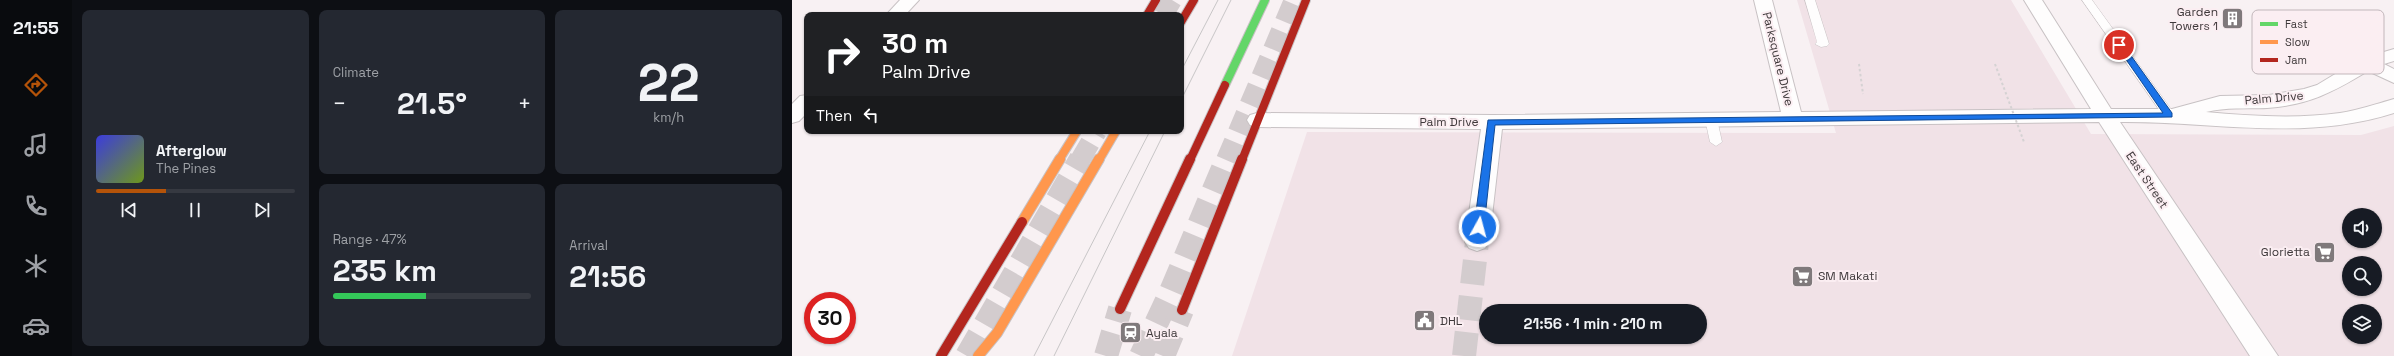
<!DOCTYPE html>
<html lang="en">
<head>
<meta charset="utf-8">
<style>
  body { margin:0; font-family:"Space Grotesk",sans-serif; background:#242831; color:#f1f3f6; height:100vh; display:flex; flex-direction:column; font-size:15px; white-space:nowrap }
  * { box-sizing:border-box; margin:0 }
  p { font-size:13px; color:#9ea1a6 }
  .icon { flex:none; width:22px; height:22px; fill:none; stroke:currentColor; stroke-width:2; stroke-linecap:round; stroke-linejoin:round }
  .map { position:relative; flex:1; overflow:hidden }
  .drawer { display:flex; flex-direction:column; gap:10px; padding:10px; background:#0d0f14; width:720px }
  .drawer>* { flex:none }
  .guide { position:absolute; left:12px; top:12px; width:380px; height:122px; border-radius:8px; box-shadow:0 1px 3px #0004; background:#202124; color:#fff; overflow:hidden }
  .controls { position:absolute; left:1550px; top:208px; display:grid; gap:8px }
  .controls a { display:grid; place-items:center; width:40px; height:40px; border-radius:50%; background:#171b24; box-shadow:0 1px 3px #0004; font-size:20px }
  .speed { position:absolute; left:12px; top:292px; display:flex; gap:8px; font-size:20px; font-weight:700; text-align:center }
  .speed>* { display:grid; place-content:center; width:52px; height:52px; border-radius:50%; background:#171b24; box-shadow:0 1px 3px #0004; line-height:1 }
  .speed .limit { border:6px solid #d22; background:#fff; color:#111 }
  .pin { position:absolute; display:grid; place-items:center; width:34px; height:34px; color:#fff; margin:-17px; border:2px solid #fff; border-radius:50%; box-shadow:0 1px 4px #0007 }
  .me { position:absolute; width:44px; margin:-22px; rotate:7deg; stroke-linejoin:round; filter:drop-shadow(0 0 3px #0008) }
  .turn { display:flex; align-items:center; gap:14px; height:84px; padding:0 12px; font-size:18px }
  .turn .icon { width:52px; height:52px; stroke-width:2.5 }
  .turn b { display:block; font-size:28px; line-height:34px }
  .then { display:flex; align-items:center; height:38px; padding:0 12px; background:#0003; gap:8px; font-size:15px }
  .big { font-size:30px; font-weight:800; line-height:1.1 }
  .drawer .tile { flex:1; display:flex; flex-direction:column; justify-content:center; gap:6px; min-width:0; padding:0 14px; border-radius:8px; background:#242831 }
  .drawer .dial { align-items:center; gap:0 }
  .dial b { font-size:52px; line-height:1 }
  .song { display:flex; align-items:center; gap:12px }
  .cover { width:48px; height:48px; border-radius:6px; background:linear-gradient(135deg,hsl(240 70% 55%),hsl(80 70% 35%)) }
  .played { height:4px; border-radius:2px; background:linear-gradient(90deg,#b45309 35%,#363941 35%) }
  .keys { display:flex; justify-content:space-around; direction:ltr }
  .heat { display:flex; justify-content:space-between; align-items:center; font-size:22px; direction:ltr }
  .charge { height:6px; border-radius:3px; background:linear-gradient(90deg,#34c759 47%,#363941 0) }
  .drawer .tiles { flex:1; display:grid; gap:10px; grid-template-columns:repeat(3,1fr) }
  .tile:first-child { grid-row:span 2 }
  .trip { position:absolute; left:687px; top:304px; width:228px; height:40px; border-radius:20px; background:#171b24; box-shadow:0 1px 3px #0004; font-weight:800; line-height:40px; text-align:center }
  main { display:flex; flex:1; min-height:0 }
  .tabs { display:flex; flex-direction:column; width:72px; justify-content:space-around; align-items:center; background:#090b0e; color:#9ea1a6 }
  .tabs .icon { width:28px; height:28px }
  .tabs .on { color:#b45309 }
  .tabs b { font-size:18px; color:#f1f3f6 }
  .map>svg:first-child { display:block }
  .built { fill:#f1e2e7; fill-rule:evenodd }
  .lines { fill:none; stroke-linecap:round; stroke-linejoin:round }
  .street-tunnel { stroke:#d3ccce; stroke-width:24; stroke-dasharray:24 12; stroke-linecap:butt }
  .highway-tunnel-far1 { stroke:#d3ccce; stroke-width:20; stroke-dasharray:20 10; stroke-linecap:butt }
  .highway-tunnel { stroke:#d3ccce; stroke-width:24; stroke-dasharray:24 12; stroke-linecap:butt }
  .lane-casing { stroke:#c8c2c4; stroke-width:1 }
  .street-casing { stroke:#c8c2c4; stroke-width:2 }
  .fast-casing { stroke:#c8c2c4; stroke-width:10 }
  .slow-far1-casing { stroke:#c8c2c4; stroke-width:10 }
  .slow-casing { stroke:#c8c2c4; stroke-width:12 }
  .jam-far1-casing { stroke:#c8c2c4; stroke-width:10 }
  .jam-casing { stroke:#c8c2c4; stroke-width:12 }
  .path { stroke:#d5d2d3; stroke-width:2; stroke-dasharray:2.5 2.5; stroke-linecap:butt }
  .lane { fill:#fefdfd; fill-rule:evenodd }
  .street { fill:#fefdfd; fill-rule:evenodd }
  .fast { stroke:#63d668; stroke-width:8 }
  .slow-far1 { stroke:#ff974d; stroke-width:8 }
  .slow { stroke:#ff974d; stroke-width:10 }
  .jam-far1 { stroke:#b3261e; stroke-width:8 }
  .jam { stroke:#b3261e; stroke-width:10 }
  .tram { stroke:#c8c6c7; stroke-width:1 }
  .path-bridge { stroke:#d5d2d3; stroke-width:2; stroke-dasharray:2.5 2.5; stroke-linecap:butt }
  .route { fill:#1a73e8; stroke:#114b97 }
  .labels { text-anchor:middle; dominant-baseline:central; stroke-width:4; stroke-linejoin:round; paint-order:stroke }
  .poi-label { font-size:12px; fill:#3e383a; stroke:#fbeef2; text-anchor:start }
  .street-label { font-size:12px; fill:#3e383a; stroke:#fbeef2 }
  .key { fill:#fbeef2; stroke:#c2b7bb; stroke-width:1 }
  .key-label { font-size:11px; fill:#3e383a }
</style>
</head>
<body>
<main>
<nav class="tabs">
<b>21:55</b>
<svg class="icon on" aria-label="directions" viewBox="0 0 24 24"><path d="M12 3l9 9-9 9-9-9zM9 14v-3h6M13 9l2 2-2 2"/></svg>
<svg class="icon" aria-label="music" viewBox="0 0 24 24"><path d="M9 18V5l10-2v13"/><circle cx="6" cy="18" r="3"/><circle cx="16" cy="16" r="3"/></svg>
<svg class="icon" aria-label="phone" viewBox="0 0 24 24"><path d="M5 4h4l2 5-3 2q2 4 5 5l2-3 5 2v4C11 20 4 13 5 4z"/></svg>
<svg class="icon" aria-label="climate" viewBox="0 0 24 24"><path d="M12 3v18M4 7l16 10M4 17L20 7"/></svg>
<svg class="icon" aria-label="car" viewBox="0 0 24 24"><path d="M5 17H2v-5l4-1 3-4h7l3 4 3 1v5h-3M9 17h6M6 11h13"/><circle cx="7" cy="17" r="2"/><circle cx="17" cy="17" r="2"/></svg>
</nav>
<section class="drawer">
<div class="tiles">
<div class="tile">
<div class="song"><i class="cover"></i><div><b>Afterglow</b><p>The Pines</p></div></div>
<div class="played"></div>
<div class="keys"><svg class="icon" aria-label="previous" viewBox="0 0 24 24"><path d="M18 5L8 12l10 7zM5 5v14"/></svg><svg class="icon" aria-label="pause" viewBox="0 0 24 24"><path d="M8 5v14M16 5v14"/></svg><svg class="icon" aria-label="next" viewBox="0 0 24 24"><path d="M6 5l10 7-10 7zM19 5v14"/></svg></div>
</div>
<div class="tile"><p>Climate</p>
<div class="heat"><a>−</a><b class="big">21.5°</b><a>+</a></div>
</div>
<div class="tile dial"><b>22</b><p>km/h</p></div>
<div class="tile"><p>Range · 47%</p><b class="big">235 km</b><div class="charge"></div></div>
<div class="tile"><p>Arrival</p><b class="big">21:56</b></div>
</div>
</section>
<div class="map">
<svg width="1602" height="356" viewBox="0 0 1602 356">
  <rect width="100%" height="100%" fill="#f8f1f3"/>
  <path class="built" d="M1005 0H1219L1299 134 1569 135 1602 126V356H440L515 132 1044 133ZM1557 215H1583V241H1557ZM1557 263H1583V289H1557ZM694 311H908V337H694ZM1557 311H1583V337H1557Z"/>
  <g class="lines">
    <path class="street-tunnel" d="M672 356 685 242"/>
    <g class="highway-tunnel-far1">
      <path d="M371 15 380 0"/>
      <path d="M288 160 305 131"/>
      <path d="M434 160 502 0"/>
    </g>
    <g class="highway-tunnel">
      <path d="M175 356 289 159"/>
      <path d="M314 356 328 309"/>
      <path d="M349 356 378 294 435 159"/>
      <path d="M371 356 390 310"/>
    </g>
    <defs>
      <g id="lane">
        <path d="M1013 0H1023L1037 44 1035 46 1029 47 1023 44 1025 42Z"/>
        <path d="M1290 0H1300L1381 112 1383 115 1381 118H1373Z"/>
        <path d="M919 115 925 119 930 142 924 146 918 142 913 119Z"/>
      </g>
      <g id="street">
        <path d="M108 0H127L113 15H94Z"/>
        <path d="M962 0H980L1009 112 1299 109 1232 0H1250L1319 109H1380L1428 96 1477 95 1512 89 1525 85 1568 59 1602 49V61L1592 64 1602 69V83L1576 71C1541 92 1517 105 1475 108 1454 109 1434 107 1414 112 1458 116 1504 119 1548 113 1567 110 1584 104 1602 99V113C1512 142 1420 121 1328 122L1486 356H1458L1307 122 710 129 697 242 693 248 685 251 677 248 673 242 689 129 465 127 458 125 455 120 458 115 465 113 700 115 989 112Z"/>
        <path d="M15 95V113L7 121 0 123V104L8 96Z"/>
      </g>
      <path id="fast" d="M433 85 473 0"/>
      <g id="slow-far1">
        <path d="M267 160 285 131"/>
        <path d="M307 160 324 131"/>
      </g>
      <g id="slow">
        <path d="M230 222 268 159"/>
        <path d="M186 356 205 333 307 159"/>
      </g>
      <g id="jam-far1">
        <path d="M355 15 364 0"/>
        <path d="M389 22 402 0"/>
        <path d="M398 160 433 85"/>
        <path d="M450 160 514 0"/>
      </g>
      <g id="jam">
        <path d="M328 309 398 159"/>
        <path d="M390 310 450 159"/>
        <path d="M149 356 230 222"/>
      </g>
    </defs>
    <use href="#lane" class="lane-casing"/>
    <use href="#street" class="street-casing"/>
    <use href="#fast" class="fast-casing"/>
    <use href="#slow-far1" class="slow-far1-casing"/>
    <use href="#slow" class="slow-casing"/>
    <use href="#jam-far1" class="jam-far1-casing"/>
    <use href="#jam" class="jam-casing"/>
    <path class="path" d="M1067 64 1071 94"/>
    <use href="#lane" class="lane"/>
    <use href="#street" class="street"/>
    <use href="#fast" class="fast"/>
    <use href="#slow-far1" class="slow-far1"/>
    <use href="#slow" class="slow"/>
    <use href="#jam-far1" class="jam-far1"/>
    <use href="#jam" class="jam"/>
    <g class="tram">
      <path d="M389 71 426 0"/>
      <path d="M389 100 439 0"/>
      <path d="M242 356 358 131"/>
      <path d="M262 356 373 131"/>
    </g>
    <path class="path-bridge" d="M1203 64 1232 142"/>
  </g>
  <path class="route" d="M1325 43H1330L1380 113V117L703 125 692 227 687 230 682 227 696 120 1371 113 1324 45Z"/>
  <defs>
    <symbol id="building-square" viewBox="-11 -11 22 22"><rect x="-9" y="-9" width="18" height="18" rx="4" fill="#7f797b" stroke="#fbeef2"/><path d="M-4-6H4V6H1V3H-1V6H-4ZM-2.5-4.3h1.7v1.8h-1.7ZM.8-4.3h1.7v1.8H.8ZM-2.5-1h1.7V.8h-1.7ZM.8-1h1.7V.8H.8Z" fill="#fff"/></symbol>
    <symbol id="supermarket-square" viewBox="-11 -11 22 22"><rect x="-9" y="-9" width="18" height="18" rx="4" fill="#7f797b" stroke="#fbeef2"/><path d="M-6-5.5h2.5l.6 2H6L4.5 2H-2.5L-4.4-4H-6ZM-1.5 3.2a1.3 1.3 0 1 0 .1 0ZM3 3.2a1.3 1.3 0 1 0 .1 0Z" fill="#fff"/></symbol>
    <symbol id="civic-square" viewBox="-11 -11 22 22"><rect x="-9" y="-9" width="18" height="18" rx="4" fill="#7f797b" stroke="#fbeef2"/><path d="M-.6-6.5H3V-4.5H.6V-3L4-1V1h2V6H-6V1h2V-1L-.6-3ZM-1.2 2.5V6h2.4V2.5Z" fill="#fff"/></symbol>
    <symbol id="station-square" viewBox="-11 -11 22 22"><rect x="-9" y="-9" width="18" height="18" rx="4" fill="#7f797b" stroke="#fbeef2"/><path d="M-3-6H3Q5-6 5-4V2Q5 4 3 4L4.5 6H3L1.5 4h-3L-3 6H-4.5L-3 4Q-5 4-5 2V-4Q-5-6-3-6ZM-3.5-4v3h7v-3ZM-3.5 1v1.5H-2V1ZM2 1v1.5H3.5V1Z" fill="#fff"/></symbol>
  </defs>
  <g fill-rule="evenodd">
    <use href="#building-square" x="1428" y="6" width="25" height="25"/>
    <use href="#supermarket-square" x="1520" y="240" width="25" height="25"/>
    <use href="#supermarket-square" x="998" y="264" width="25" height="25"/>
    <use href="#civic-square" x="620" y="308" width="25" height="25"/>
    <use href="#station-square" x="326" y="320" width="25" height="25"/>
  </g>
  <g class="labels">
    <g class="poi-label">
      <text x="1426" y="12" text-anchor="end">Garden<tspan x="1426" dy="14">Towers 1</tspan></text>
      <text x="1518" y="252" text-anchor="end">Glorietta</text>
      <text x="1026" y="276">SM Makati</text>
      <text x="648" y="321">DHL</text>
      <text x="354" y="333">Ayala</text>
    </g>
    <g class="street-label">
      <text transform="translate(986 59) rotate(76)">Parksquare Drive</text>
      <text transform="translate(1482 98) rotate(-5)">Palm Drive</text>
      <text x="657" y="122">Palm Drive</text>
      <text transform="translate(1355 180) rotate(56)">East Street</text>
    </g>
  </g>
  <rect x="1460" y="10" width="132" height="64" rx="6" class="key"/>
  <rect x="1468" y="22" width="18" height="4" fill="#63d668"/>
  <rect x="1468" y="40" width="18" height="4" fill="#ff974d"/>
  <rect x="1468" y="58" width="18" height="4" fill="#b3261e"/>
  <g class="key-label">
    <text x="1493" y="28">Fast</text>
    <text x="1493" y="46">Slow</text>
    <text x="1493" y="64">Jam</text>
  </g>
</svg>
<div class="controls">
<a><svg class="icon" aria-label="sound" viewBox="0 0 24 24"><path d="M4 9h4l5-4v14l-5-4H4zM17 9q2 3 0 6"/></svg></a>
<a><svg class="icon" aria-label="search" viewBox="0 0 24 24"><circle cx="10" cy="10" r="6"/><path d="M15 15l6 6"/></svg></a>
<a><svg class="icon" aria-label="layers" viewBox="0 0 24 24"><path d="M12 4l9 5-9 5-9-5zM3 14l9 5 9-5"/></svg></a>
</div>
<div class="speed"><div class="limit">30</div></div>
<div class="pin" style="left:1327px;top:45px;background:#d93025"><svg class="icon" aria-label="arrive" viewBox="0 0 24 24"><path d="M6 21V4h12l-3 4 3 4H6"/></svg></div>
<svg class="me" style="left:687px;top:227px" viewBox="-20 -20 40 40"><circle r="17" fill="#1a73e8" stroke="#fff" stroke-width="3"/><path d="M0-11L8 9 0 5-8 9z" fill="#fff"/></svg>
<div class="trip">21:56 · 1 min · 210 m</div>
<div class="guide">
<div class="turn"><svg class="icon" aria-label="right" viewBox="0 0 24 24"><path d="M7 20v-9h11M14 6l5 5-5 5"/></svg><div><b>30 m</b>Palm Drive</div></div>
<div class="then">Then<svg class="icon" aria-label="left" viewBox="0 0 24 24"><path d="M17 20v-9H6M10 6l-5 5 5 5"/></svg></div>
</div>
</div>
</main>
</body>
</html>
